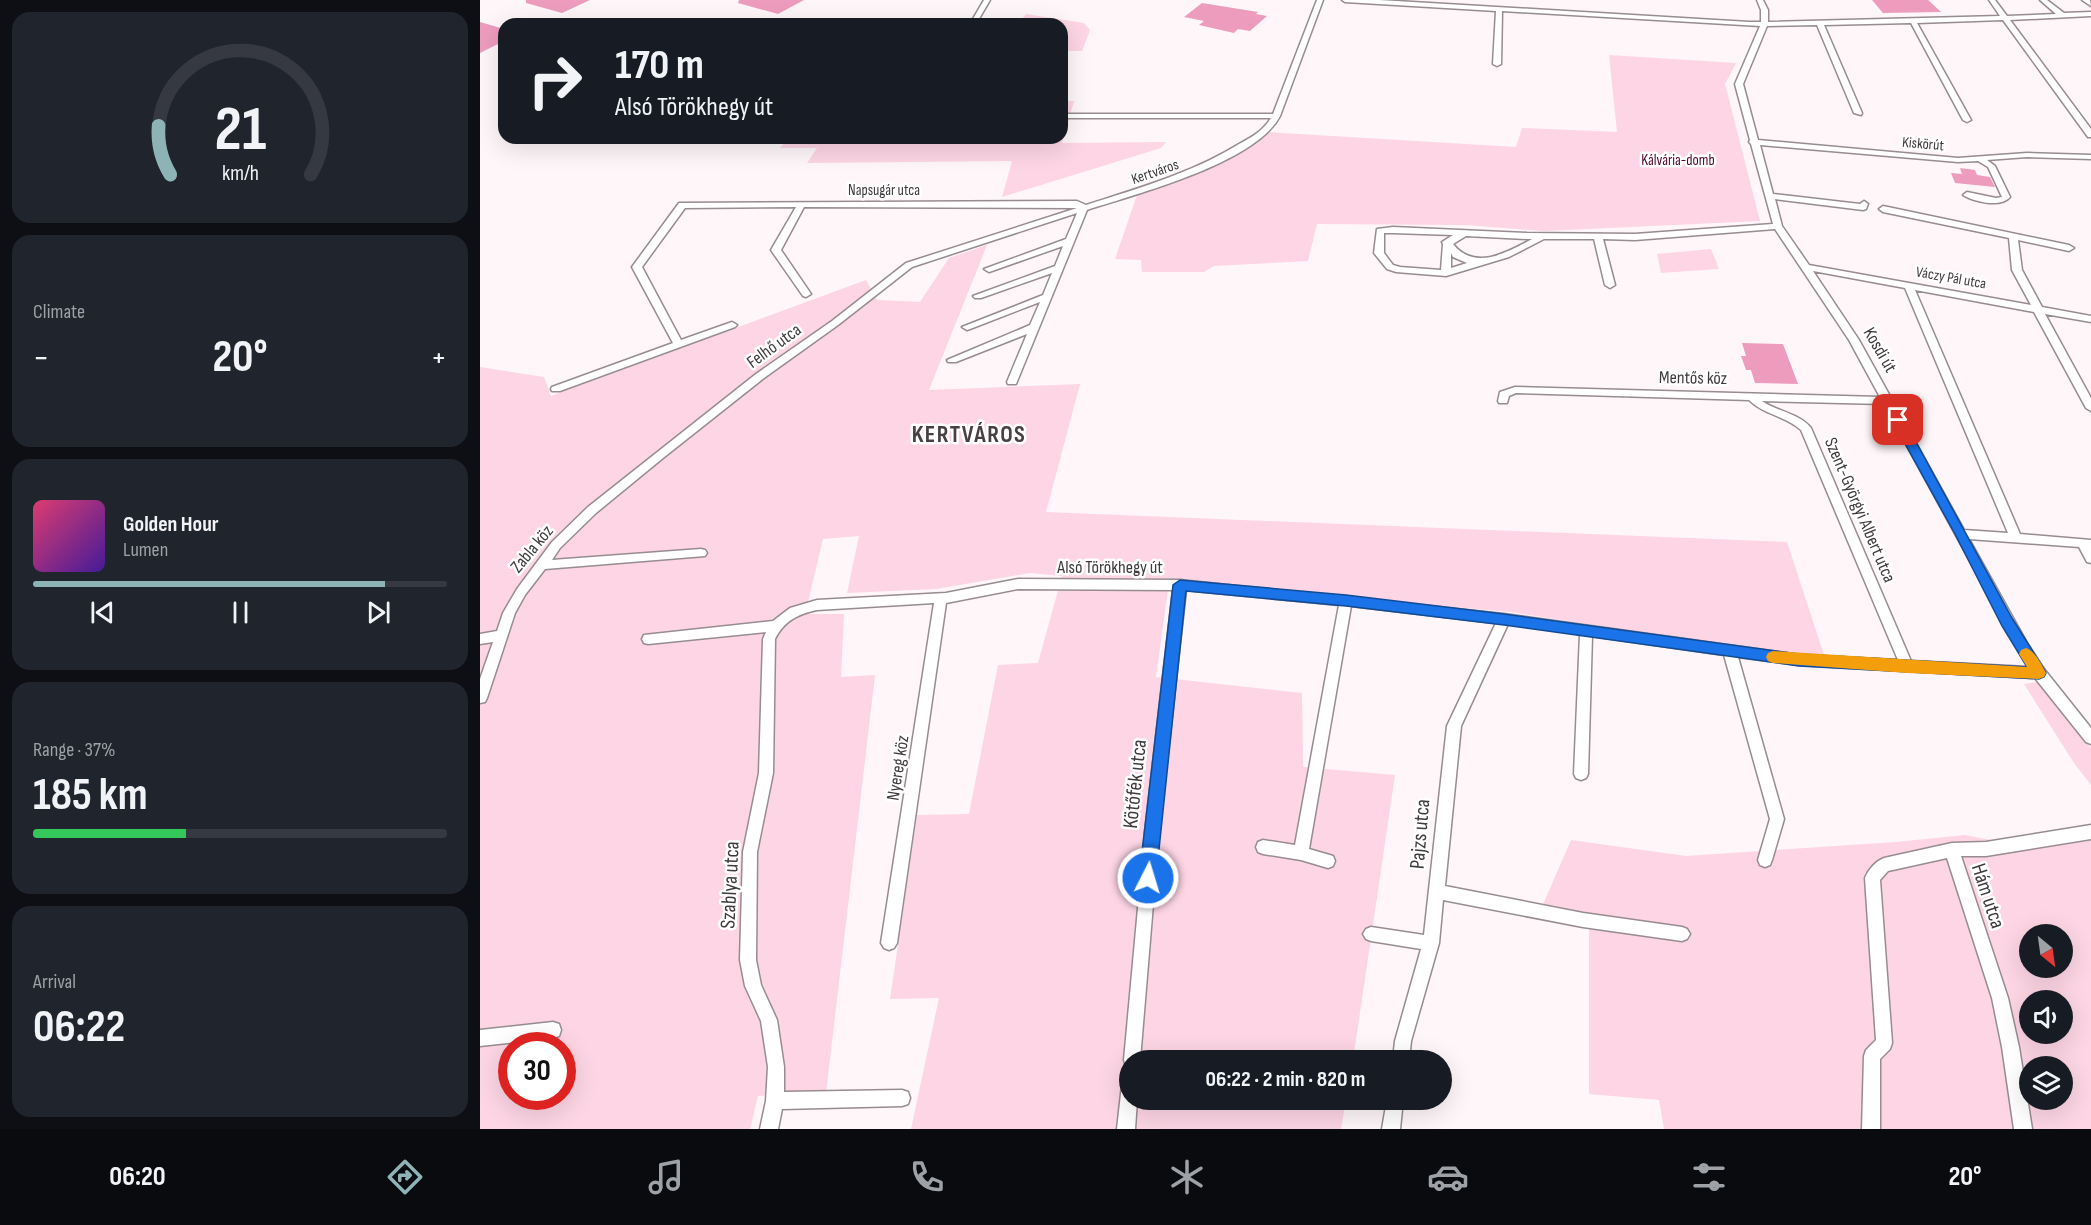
<!DOCTYPE html>
<html lang="en">
<head>
<meta charset="utf-8">
<style>
  body { margin:0; font-family:"Sofia Sans Condensed",sans-serif; background:#20242c; color:#f1f3f6; height:100vh; display:flex; flex-direction:column; font-size:22px; white-space:nowrap }
  * { box-sizing:border-box; margin:0 }
  p { font-size:20px; color:#9ea1a6 }
  .icon { flex:none; width:33px; height:33px; fill:none; stroke:currentColor; stroke-width:2; stroke-linecap:round; stroke-linejoin:round }
  .map { position:relative; flex:1; overflow:hidden }
  .side { display:flex; flex-direction:column; gap:12px; padding:12px; background:#0d0f14; width:480px }
  .side>* { flex:none }
  .top-card { position:absolute; left:18px; top:18px; width:570px; height:126px; border-radius:18px; box-shadow:0 6px 24px #0002; background:#171b24; color:#f1f3f6; overflow:hidden }
  .needle { width:39px; rotate:151deg }
  .buttons { position:absolute; left:1539px; top:924px; display:grid; gap:12px }
  .buttons a { display:grid; place-items:center; width:54px; height:54px; border-radius:50%; background:#171b24; box-shadow:0 6px 24px #0002; font-size:30px }
  .speed { position:absolute; left:18px; top:1032px; display:flex; gap:12px; font-size:30px; font-weight:700; text-align:center }
  .speed>* { display:grid; place-content:center; width:78px; height:78px; border-radius:50%; background:#171b24; box-shadow:0 6px 24px #0002; line-height:1 }
  .speed .limit { border:9px solid #d22; background:#fff; color:#111 }
  .pin { position:absolute; display:grid; place-items:center; width:51px; height:51px; color:#fff; margin:-26px; border-radius:12px; box-shadow:0 3px 9px #0006 }
  .me { position:absolute; width:66px; margin:-33px; rotate:5deg; stroke-linejoin:round; filter:drop-shadow(0 0 4px #0008) }
  .turn { display:flex; align-items:center; gap:21px; height:126px; padding:0 18px; font-size:27px }
  .turn .icon { width:78px; height:78px; stroke-width:2.5 }
  .turn b { display:block; font-size:42px; line-height:51px }
  .big { font-size:45px; font-weight:700; line-height:1.1 }
  .side .widget { flex:1; display:flex; flex-direction:column; justify-content:center; gap:9px; min-width:0; padding:0 21px; border-radius:18px; background:#20242c }
  .side .dial { align-items:center; gap:0 }
  .dial svg { height:156px; overflow:visible; fill:none; stroke:#363941; stroke-width:7; stroke-linecap:round; text-anchor:middle }
  .dial text { fill:#f1f3f6; stroke:none }
  .song { display:flex; align-items:center; gap:18px }
  .cover { width:72px; height:72px; border-radius:9px; background:linear-gradient(135deg,hsl(340 70% 55%),hsl(260 70% 35%)) }
  .played { height:6px; border-radius:3px; background:linear-gradient(90deg,#8eb3b7 85%,#363941 85%) }
  .keys { display:flex; justify-content:space-around; direction:ltr }
  .heat { display:flex; justify-content:space-between; align-items:center; font-size:33px; direction:ltr }
  .charge { height:9px; border-radius:4px; background:linear-gradient(90deg,#34c759 37%,#363941 0) }
  .trip { position:absolute; left:639px; top:1050px; width:333px; height:60px; border-radius:30px; background:#171b24; box-shadow:0 6px 24px #0002; font-weight:700; line-height:60px; text-align:center }
  .tabs { display:flex; height:96px; justify-content:space-around; align-items:center; background:#090b0e; color:#9ea1a6 }
  .tabs .icon { width:42px; height:42px }
  .tabs .current { color:#8eb3b7 }
  .tabs b { font-size:27px; color:#f1f3f6 }
  main { display:flex; flex:1; min-height:0 }
  .map>svg:first-child { display:block }
  .green { fill:#fdd5e4; fill-rule:evenodd }
  .building { fill:#ed9cbd }
  .lines { fill:none; stroke-linecap:round; stroke-linejoin:round }
  .minor-casing { stroke:#978c90; stroke-width:3 }
  .minor { fill:#fff; fill-rule:evenodd }
  .route { fill:#1a73e8; stroke:#114b97; stroke-width:1.5 }
  .slow { fill:#f59e0b }
  .labels { text-anchor:middle; dominant-baseline:central; stroke-width:5; stroke-linejoin:round; paint-order:stroke }
  .far-street-label { font-size:15px; fill:#3f3a3c; stroke:#fff }
  .far-park-label { font-size:15px; fill:#500830; stroke:#fff }
  .street-label { font-size:18px; fill:#3f3a3c; stroke:#fff }
  .near-street-label { font-size:21px; fill:#3f3a3c; stroke:#fff }
  .district-label { font-size:24px; font-weight:bold; letter-spacing:1.5px; fill:#483f43; stroke:#fff }
</style>
</head>
<body>
<main>
<section class="side">
<div class="widget dial"><svg viewBox="0 0 100 80">
<path d="M14 69A42 42 0 1 1 86 69"/>
<path d="M14 69A42 42 0 0 1 8 44" stroke="#8eb3b7"/>
<text x="50" y="56" font-size="32" font-weight="700">21</text>
<text x="50" y="72" font-size="11">km/h</text>
</svg></div>
<div class="widget"><p>Climate</p>
<div class="heat"><a>−</a><b class="big">20°</b><a>+</a></div>
</div>
<div class="widget">
<div class="song"><i class="cover"></i><div><b>Golden Hour</b><p>Lumen</p></div></div>
<div class="played"></div>
<div class="keys"><svg class="icon" aria-label="previous" viewBox="0 0 24 24"><path d="M18 5L8 12l10 7zM5 5v14"/></svg><svg class="icon" aria-label="pause" viewBox="0 0 24 24"><path d="M8 5v14M16 5v14"/></svg><svg class="icon" aria-label="next" viewBox="0 0 24 24"><path d="M6 5l10 7-10 7zM19 5v14"/></svg></div>
</div>
<div class="widget"><p>Range · 37%</p><b class="big">185 km</b><div class="charge"></div></div>
<div class="widget"><p>Arrival</p><b class="big">06:22</b></div>
</section>
<div class="map">
<svg width="1611" height="1129" viewBox="0 0 1611 1129">
  <rect width="100%" height="100%" fill="#fff6f9"/>
  <g class="green">
    <path d="M546 14 604 23 610 30 602 51H582V24H538Z"/>
    <path d="M1129 55 1256 63 1245 84 1280 221 1064 231 985 225 837 224 828 261 734 266 724 272H662L661 260 635 259 657 195C704 180 747 167 784 132L1036 147 1042 128 1137 132Z"/>
    <path d="M582 101H594L582 143 686 142 681 148 522 197 532 161 327 163 337 148H300L309 138H582Z"/>
    <path d="M507 245 449 390 600 384 566 512 1307 542 1346 661 1030 612 689 582 676 677 822 693 823 767 915 775 873 1060H650V1100H866L861 1129H431L459 998 410 999 437 815 489 814 518 665 558 663 582 576 550 573 456 589 367 593 379 536 343 539 325 614H364L361 677 395 675 346 1093 278 1096 270 1129H0V367L64 377 71 396 386 280 397 300 440 302 469 258ZM32 1046H82V1096H32Z"/>
    <path d="M1231 249 1239 269 1181 273 1177 254Z"/>
    <path d="M1557 682 1611 748V785L1594 763 1544 684Z"/>
    <path d="M1611 829V1129H1184L1179 1100 1109 1094V913L1061 909 1091 840 1206 856 1416 842 1485 835 1516 841ZM1550 934H1582V968H1550ZM1550 1000H1582V1034H1550ZM1550 1066H1582V1100H1550Z"/>
  </g>
  <g class="building">
    <path d="M46 0H110L82 13 46 3Z"/>
    <path d="M259 0H324L298 14 258 3Z"/>
    <path d="M1392 0H1448L1461 12 1403 13Z"/>
    <path d="M722 3 778 12 776 14 787 16 770 31 758 29 754 33 719 25 724 21 704 17Z"/>
    <path d="M0 22 24 29V41L0 53Z"/>
    <path d="M1480 168 1495 170 1497 175 1510 177 1515 187 1475 183 1471 173 1482 174Z"/>
    <path d="M1262 343 1303 344 1318 384 1275 383 1271 370H1266L1261 356H1266Z"/>
  </g>
  <g class="lines">
    <defs>
      <g id="minor">
        <path d="M504 0H510L496 24H490Z"/>
        <path d="M837 0H843L800 116C776 163 656 194 607 210L536 384H528L527 382 547 334 476 362H468L467 360 550 325 560 302 490 329 487 330 482 327 563 295 572 273 501 298H495L493 296 575 266 583 246 512 271 509 272 504 269 586 239 597 213 432 267 358 325 284 378 183 458 116 513 80 548 72 560 221 549 225 550 227 553 225 556 65 569 45 595 35 613 7 698 5 702 0 703V679L13 642 0 644V634L17 631 23 613 37 589 72 542 108 507 276 374 352 321 426 263 597 208 324 207 301 250 331 294 326 297 323 296 291 250 316 207 205 208 162 267 201 340 252 322 257 325 255 327 80 391H72L71 389 72 387 193 343 152 267 199 203 597 201 606 205C659 188 712 173 759 144 772 137 783 131 791 118H582V114H793Z"/>
        <path d="M862 0H899L1269 22H1281V10L1277 0H1283L1288 10V22L1520 16 1509 0H1515L1527 16 1576 14 1560 0H1567L1584 13 1611 12V16L1530 20 1611 129V137H1608L1523 20 1437 23 1491 120 1487 122 1483 120 1431 23 1344 25 1382 113 1381 115 1374 113 1337 25 1287 26 1263 84 1278 140 1478 158 1547 153 1611 155V159L1547 157 1507 160 1515 166 1530 197C1521 208 1494 202 1483 195L1487 192 1516 198 1522 197 1508 167 1498 161 1478 162 1280 145 1293 194 1380 204 1384 201 1388 204 1386 209 1383 210 1295 199 1302 226 1329 265 1551 305 1532 270 1529 238 1403 212 1399 209 1403 206 1589 245 1594 248 1589 251 1538 240 1542 270 1562 307 1611 316V322L1565 314 1611 398V411L1606 408 1554 312 1435 290 1540 534 1611 540V563L1607 562 1599 547 1489 539 1547 643 1564 669 1611 728V744L1606 742 1555 678 1319 665 1258 657 1304 819 1292 860 1290 865 1285 867 1280 865 1278 860 1290 819 1244 655 1112 636 1108 774 1106 778 1101 780 1096 778 1094 774 1100 634 1028 624 981 726 965 886 1103 913 1202 927 1207 929 1210 934 1207 939 1202 941 1103 927 963 900 959 943 931 1041 929 1060H913L915 1041 941 949 891 941 886 939 883 934 886 929 891 927 944 935 967 726 1016 623 871 606 829 849 853 856 855 861 853 866 848 868 821 860 783 854 778 852 776 847 778 842 783 840 815 845 859 605 706 590 679 832 660 1060H650V1067L646 1066 644 1060 665 832 693 590 538 589 466 603 417 943 414 948 409 950 404 948 401 943 454 603 337 610C318 614 304 621 295 639L293 773 277 852 276 960 281 985 297 1020 304 1067V1092L422 1090 428 1092 430 1098 428 1104 422 1106 302 1109 298 1129H280L286 1101 288 1067 281 1021 265 986 260 960 263 852 279 773 283 639 286 632 168 644 164 643 162 639 164 635 293 621 310 608 337 600 466 593 538 579 700 580 1024 614 1319 655 1418 660 1321 430C1306 416 1284 415 1269 400L1036 393 1029 396 1027 403H1019L1018 401 1020 392 1035 387 1400 397 1369 340 1295 229 1155 240 1123 239 1135 285 1130 288 1125 285 1114 239H1064L1029 257 966 276 916 272 907 269 894 253 897 229 913 227 1047 233 1155 234 1293 224 1271 144 1269 142 1270 140 1255 84 1280 26 1022 11 1021 64 1017 66 1013 64 1016 11 865 2ZM904 233H913L973 235 962 242 963 244 961 270 920 267 913 265 904 253ZM986 236 1047 239H1052C1027 253 994 271 973 244ZM971 253 973 257 987 263 971 268ZM1333 271 1425 288 1528 533 1484 530 1379 340ZM1282 401 1404 404 1548 667 1431 661 1331 428C1319 413 1298 412 1282 401Z"/>
        <path d="M1602 0H1610L1611 6Z"/>
        <path d="M1611 825V839L1506 856H1481L1528 998 1539 1047 1552 1129H1534L1522 1047 1512 998 1467 858 1408 871 1400 880 1412 1043 1410 1049 1400 1059V1129H1382L1384 1056 1386 1050 1396 1040 1385 878C1388 870 1396 861 1404 858L1472 843 1506 842Z"/>
        <path d="M73 1022 79 1024 81 1030 79 1036 73 1038 0 1046V1030Z"/>
        <path d="M650 1077V1100H657L655 1129H637L642 1085 644 1079Z"/>
        <path d="M907 1100H923L920 1129H902Z"/>
      </g>
    </defs>
    <use href="#minor" class="minor-casing"/>
    <use href="#minor" class="minor"/>
  </g>
  <path class="route" d="M1418 416 1424 420 1532 618 1564 669 1566 673 1564 677 1559 679 1319 666 1024 625 866 606 706 591 676 878 674 883 668 885 662 883 659 878 693 585 700 580 866 595 1024 614 1319 654 1547 667 1522 626 1475 534 1412 420Z"/>
  <path class="slow" d="M1546 648C1555 651 1562 665 1566 673L1564 677 1559 679 1427 673 1293 663 1288 661 1286 657 1288 653 1293 651 1547 667 1539 654 1541 650Z"/>
  <g class="labels">
    <g class="far-street-label">
      <text transform="translate(1443 144) rotate(5)">Kiskörút</text>
      <text transform="translate(675 172) rotate(-19)">Kertváros</text>
      <text x="404" y="190">Napsugár utca</text>
      <text transform="translate(1471 278) rotate(10)">Váczy Pál utca</text>
    </g>
    <g class="far-park-label">
      <text x="1198" y="160">Kálvária-domb</text>
    </g>
    <g class="street-label">
      <text transform="translate(294 346) rotate(-36)">Felhő utca</text>
      <text transform="translate(1400 350) rotate(60)">Kosdi út</text>
      <text transform="translate(1213 378) rotate(1)">Mentős köz</text>
      <text transform="translate(1380 510) rotate(67)">Szent-Györgyi Albert utca</text>
      <text transform="translate(52 549) rotate(-50)">Zabla köz</text>
      <text x="630" y="567">Alsó Törökhegy út</text>
      <text transform="translate(418 768) rotate(-81)">Nyereg köz</text>
    </g>
    <g class="near-street-label">
      <text transform="translate(655 784) rotate(-84)">Kötőfék utca</text>
      <text transform="translate(940 834) rotate(-85)">Pajzs utca</text>
      <text transform="translate(250 885) rotate(-87)">Szablya utca</text>
      <text transform="translate(1508 896) rotate(72)">Hám utca</text>
    </g>
    <g class="district-label">
      <text x="489" y="434">KERTVÁROS</text>
    </g>
  </g>
</svg>
<div class="buttons">
<a><svg class="needle" viewBox="-14 -14 28 28"><path d="M0-13l5 13h-10z" fill="#e53935"/><path d="M0 13l5-13h-10z" fill="#9ea1a6"/></svg></a>
<a><svg class="icon" aria-label="sound" viewBox="0 0 24 24"><path d="M4 9h4l5-4v14l-5-4H4zM17 9q2 3 0 6"/></svg></a>
<a><svg class="icon" aria-label="layers" viewBox="0 0 24 24"><path d="M12 4l9 5-9 5-9-5zM3 14l9 5 9-5"/></svg></a>
</div>
<div class="speed"><div class="limit">30</div></div>
<div class="pin" style="left:1418px;top:420px;background:#d93025"><svg class="icon" aria-label="arrive" viewBox="0 0 24 24"><path d="M6 21V4h12l-3 4 3 4H6"/></svg></div>
<svg class="me" style="left:668px;top:878px" viewBox="-20 -20 40 40"><circle r="17" fill="#1a73e8" stroke="#fff" stroke-width="3"/><path d="M0-11L8 9 0 5-8 9z" fill="#fff"/></svg>
<div class="trip">06:22 · 2 min · 820 m</div>
<div class="top-card">
<div class="turn"><svg class="icon" aria-label="right" viewBox="0 0 24 24"><path d="M7 20v-9h11M14 6l5 5-5 5"/></svg><div><b>170 m</b>Alsó Törökhegy út</div></div>
</div>
</div>
</main>
<nav class="tabs">
<b>06:20</b>
<svg class="icon current" aria-label="directions" viewBox="0 0 24 24"><path d="M12 3l9 9-9 9-9-9zM9 14v-3h6M13 9l2 2-2 2"/></svg>
<svg class="icon" aria-label="music" viewBox="0 0 24 24"><path d="M9 18V5l10-2v13"/><circle cx="6" cy="18" r="3"/><circle cx="16" cy="16" r="3"/></svg>
<svg class="icon" aria-label="phone" viewBox="0 0 24 24"><path d="M5 4h4l2 5-3 2q2 4 5 5l2-3 5 2v4C11 20 4 13 5 4z"/></svg>
<svg class="icon" aria-label="climate" viewBox="0 0 24 24"><path d="M12 3v18M4 7l16 10M4 17L20 7"/></svg>
<svg class="icon" aria-label="car" viewBox="0 0 24 24"><path d="M5 17H2v-5l4-1 3-4h7l3 4 3 1v5h-3M9 17h6M6 11h13"/><circle cx="7" cy="17" r="2"/><circle cx="17" cy="17" r="2"/></svg>
<svg class="icon" aria-label="filters" viewBox="0 0 24 24"><path d="M4 7h16M4 17h16"/><circle cx="9" cy="7" r="2"/><circle cx="15" cy="17" r="2"/></svg>
<b>20°</b>
</nav>
</body>
</html>
